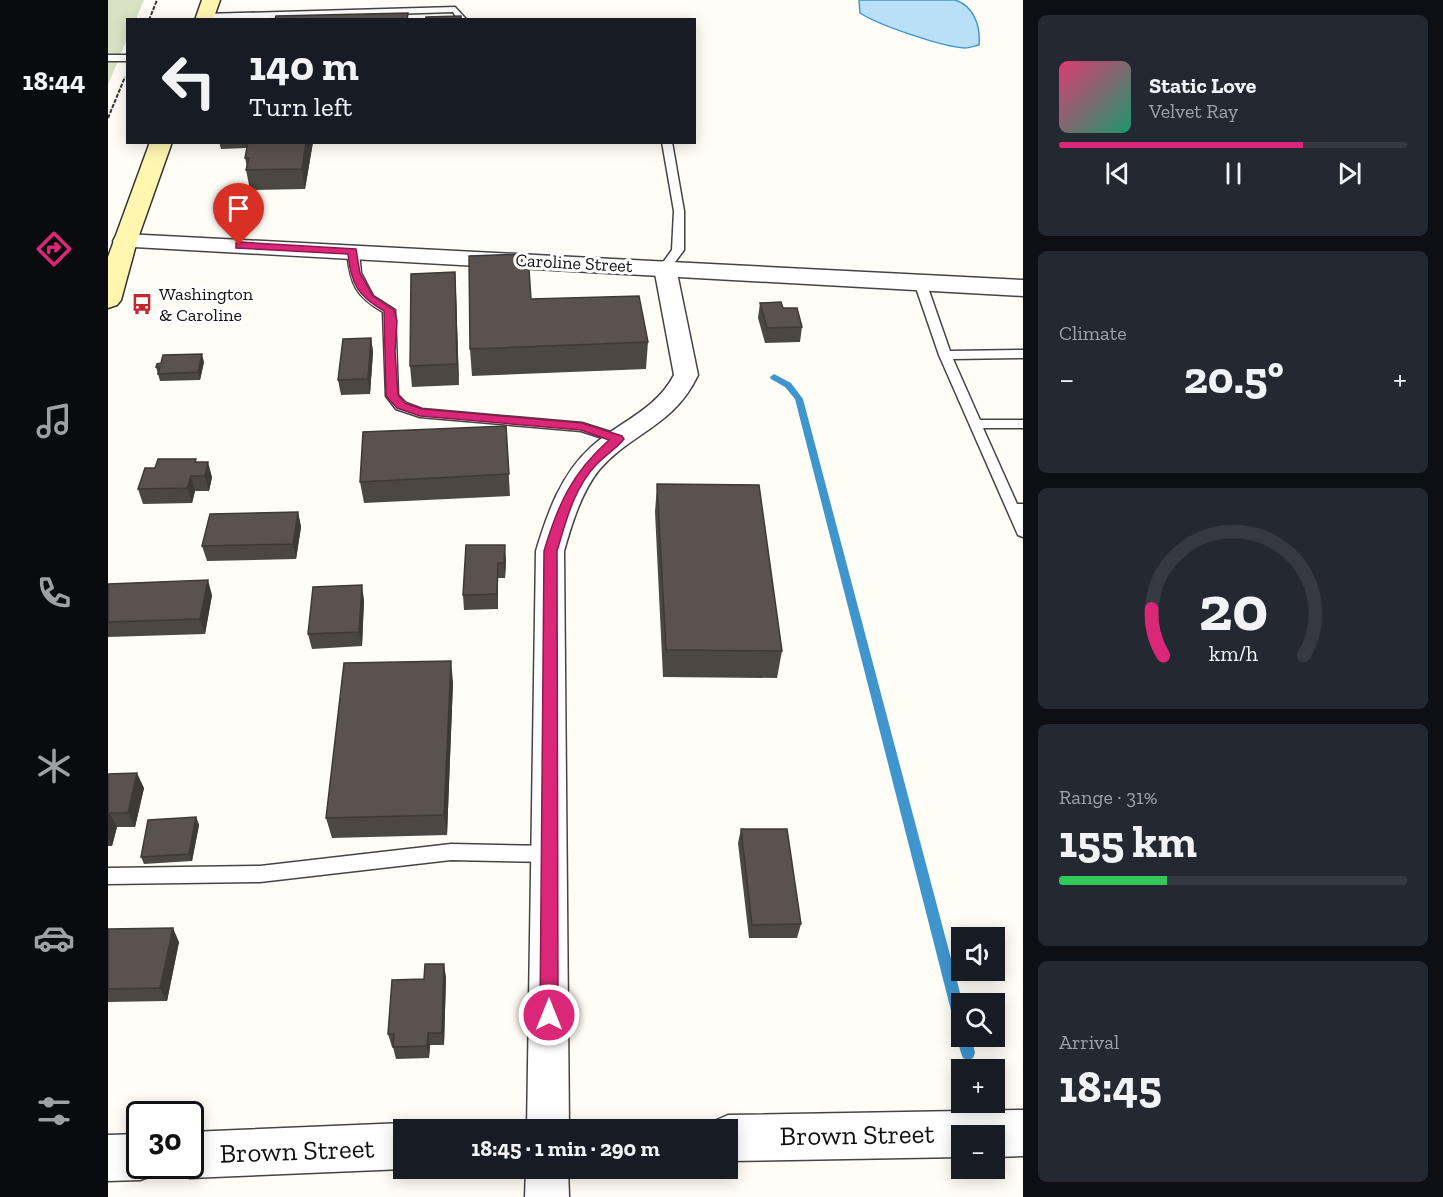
<!DOCTYPE html>
<html lang="en">
<head>
<meta charset="utf-8">
<style>
  body { margin:0; font-family:"Zilla Slab",serif; background:#242831; color:#f1f3f6; height:100vh; display:flex; flex-direction:column; font-size:22px; white-space:nowrap }
  * { box-sizing:border-box; margin:0 }
  p { font-size:20px; color:#9ea1a6 }
  .icon { flex:none; width:33px; height:33px; fill:none; stroke:currentColor; stroke-width:2; stroke-linecap:round; stroke-linejoin:round }
  .map { position:relative; flex:1; overflow:hidden }
  .details { display:flex; flex-direction:column; gap:15px; padding:15px; background:#0d0f14; width:420px }
  .details>* { flex:none }
  .hud { position:absolute; left:18px; top:18px; width:570px; height:126px; border-radius:0px; box-shadow:0 3px 15px #0003; background:#171b24; color:#f1f3f6; overflow:hidden }
  .buttons { position:absolute; left:843px; top:927px; display:grid; gap:12px }
  .buttons a { display:grid; place-items:center; width:54px; height:54px; border-radius:0px; background:#171b24; box-shadow:0 3px 15px #0003; font-size:30px }
  .speed { position:absolute; left:18px; top:1101px; display:flex; gap:12px; font-size:30px; font-weight:700; text-align:center }
  .speed>* { display:grid; place-content:center; width:78px; height:78px; border-radius:50%; background:#171b24; box-shadow:0 3px 15px #0003; line-height:1 }
  .speed .limit { border:3px solid #111; border-radius:9px; background:#fff; color:#111 }
  .pin { position:absolute; display:grid; place-items:center; width:51px; height:51px; color:#fff; margin:-62px -26px; border-radius:50% 50% 50% 0; rotate:-45deg; box-shadow:0 0 6px #0007 }
  .pin .icon { rotate:45deg }
  .me { position:absolute; width:66px; margin:-33px; rotate:0deg; stroke-linejoin:round; filter:drop-shadow(0 0 4px #0008) }
  .turn { display:flex; align-items:center; gap:21px; height:126px; padding:0 24px; font-size:27px }
  .turn .icon { width:78px; height:78px; stroke-width:2.5 }
  .turn b { display:block; font-size:42px; line-height:51px }
  .big { font-size:45px; font-weight:700; line-height:1.1 }
  .details .widget { flex:1; display:flex; flex-direction:column; justify-content:center; gap:9px; min-width:0; padding:0 21px; border-radius:9px; background:#242831 }
  .details .dial { align-items:center; gap:0 }
  .dial svg { height:156px; overflow:visible; fill:none; stroke:#363941; stroke-width:7; stroke-linecap:round; text-anchor:middle }
  .dial text { fill:#f1f3f6; stroke:none }
  .song { display:flex; align-items:center; gap:18px }
  .cover { width:72px; height:72px; border-radius:9px; background:linear-gradient(135deg,hsl(340 70% 55%),hsl(160 70% 35%)) }
  .played { height:6px; border-radius:3px; background:linear-gradient(90deg,#db2777 70%,#363941 70%) }
  .keys { display:flex; justify-content:space-around; direction:ltr }
  .heat { display:flex; justify-content:space-between; align-items:center; font-size:33px; direction:ltr }
  .charge { height:9px; border-radius:4px; background:linear-gradient(90deg,#34c759 31%,#363941 0) }
  .trip { position:absolute; left:285px; top:1119px; width:345px; height:60px; border-radius:0px; background:#171b24; box-shadow:0 3px 15px #0003; font-weight:700; line-height:60px; text-align:center }
  main { display:flex; flex:1; min-height:0 }
  .tabs { display:flex; flex-direction:column; width:108px; justify-content:space-around; align-items:center; background:#090b0e; color:#9ea1a6 }
  .tabs .icon { width:42px; height:42px }
  .tabs .current { color:#db2777 }
  .tabs b { font-size:27px; color:#f1f3f6 }
  .map>svg:first-child { display:block }
  .cemetery { fill:#d9e3c4 }
  .water { fill:#b9e0f7; stroke:#3f96cf; stroke-width:1.5 }
  .lines { fill:none; stroke-linecap:round; stroke-linejoin:round }
  .stream { fill:#3f96cf; fill-rule:evenodd }
  .service-casing { stroke:#444; stroke-width:3 }
  .minor-casing { stroke:#444; stroke-width:3 }
  .tertiary-casing { stroke:#444; stroke-width:3 }
  .secondary-casing { stroke:#333; stroke-width:3 }
  .path { stroke:#333; stroke-width:2; stroke-dasharray:4 1.5; stroke-linecap:butt }
  .service { fill:#fff; fill-rule:evenodd }
  .minor { fill:#fff; fill-rule:evenodd }
  .tertiary { fill:#fff; fill-rule:evenodd }
  .secondary { fill:#fff6b0; fill-rule:evenodd }
  .wall { fill:#4d4742 }
  .shaded-wall { fill:#3f3936 }
  .building { fill:#5a524d; stroke:#3f3936; stroke-width:1.5 }
  .route { fill:#db2777; stroke:#8e194d; stroke-width:1.5 }
  .labels { text-anchor:middle; dominant-baseline:central; stroke-width:6; stroke-linejoin:round; paint-order:stroke }
  .far-street-label { font-size:18px; fill:#111; stroke:#fff }
  .far-poi-label { font-size:18px; fill:#111; stroke:#fff; text-anchor:start }
  .near-street-label { font-size:27px; fill:#111; stroke:#fff }
</style>
</head>
<body>
<main>
<nav class="tabs">
<b>18:44</b>
<svg class="icon current" aria-label="directions" viewBox="0 0 24 24"><path d="M12 3l9 9-9 9-9-9zM9 14v-3h6M13 9l2 2-2 2"/></svg>
<svg class="icon" aria-label="music" viewBox="0 0 24 24"><path d="M9 18V5l10-2v13"/><circle cx="6" cy="18" r="3"/><circle cx="16" cy="16" r="3"/></svg>
<svg class="icon" aria-label="phone" viewBox="0 0 24 24"><path d="M5 4h4l2 5-3 2q2 4 5 5l2-3 5 2v4C11 20 4 13 5 4z"/></svg>
<svg class="icon" aria-label="climate" viewBox="0 0 24 24"><path d="M12 3v18M4 7l16 10M4 17L20 7"/></svg>
<svg class="icon" aria-label="car" viewBox="0 0 24 24"><path d="M5 17H2v-5l4-1 3-4h7l3 4 3 1v5h-3M9 17h6M6 11h13"/><circle cx="7" cy="17" r="2"/><circle cx="17" cy="17" r="2"/></svg>
<svg class="icon" aria-label="filters" viewBox="0 0 24 24"><path d="M4 7h16M4 17h16"/><circle cx="9" cy="7" r="2"/><circle cx="15" cy="17" r="2"/></svg>
</nav>
<div class="map">
<svg width="915" height="1197" viewBox="0 0 915 1197">
  <rect width="100%" height="100%" fill="#fffdf5"/>
  <path class="cemetery" d="M0 0H36L28 19 20 20 19 39 0 85Z"/>
  <path class="water" d="M751 0H847C865 5 873 26 871 45 866 46 861 48 857 48 835 47 770 25 752 13Z"/>
  <g class="lines">
    <path class="stream" d="M666 374 683 383 695 399 855 1004H854V1036H863L867 1053 865 1058 860 1060 855 1058C852 1050 848 1039 851 1031L847 1026 687 399 677 387 663 379 662 377Z"/>
    <defs>
      <g id="service">
        <path d="M347 7 359 20H350L345 12 98 20 93 17 97 14Z"/>
        <rect x="0" y="55" width="20" height="6"/>
        <path d="M554 142H564L576 211V250L561 270 557 271 551 268 564 250 566 211Z"/>
        <path d="M245 248 251 251 253 273 265 296 287 310 290 395 298 403 314 409 474 423 515 436 517 439 515 442 510 443 473 431 312 417 288 409 278 396 275 312C247 296 242 283 239 251Z"/>
        <path d="M812 279 818 282 842 351 915 350V358L845 359 872 420H915V428H875L909 504H915V537L910 535 831 355 806 282Z"/>
        <path d="M343 844 442 846 448 848 451 854 448 860 442 862 343 860 152 882 0 884V868L152 866Z"/>
      </g>
      <g id="minor">
        <path d="M557 261 565 263 568 268 590 375C566 426 524 432 491 470 473 493 464 523 456 551L461 1130H419L428 551C439 514 453 474 483 447 511 422 548 410 566 375L546 268 549 263Z"/>
        <path d="M418 1168H460L461 1197H417Z"/>
      </g>
      <g id="tertiary">
        <path d="M17 234 915 280V296L8 246 5 241 8 236Z"/>
        <path d="M915 1110V1156L886 1157V1136H854V1157L620 1161V1130H600L604 1122 620 1115Z"/>
        <path d="M296 1123 312 1130H296V1168H298L296 1169 82 1178 65 1172 63 1166H82V1132Z"/>
        <path d="M32 1134V1166H52L49 1174 32 1180 0 1181V1135Z"/>
      </g>
      <g id="secondary">
        <path d="M94 0H112L105 20H87Z"/>
        <path d="M42 142H64L29 241 13 300 9 305 0 308V257Z"/>
      </g>
    </defs>
    <use href="#service" class="service-casing"/>
    <use href="#minor" class="minor-casing"/>
    <use href="#tertiary" class="tertiary-casing"/>
    <use href="#secondary" class="secondary-casing"/>
    <g class="path">
      <path d="M41 20 49 0"/>
      <path d="M0 118 17 77"/>
    </g>
    <use href="#service" class="service"/>
    <use href="#minor" class="minor"/>
    <use href="#tertiary" class="tertiary"/>
    <use href="#secondary" class="secondary"/>
  </g>
  <g class="wall">
    <path d="M111 142H205L197 189 142 190 138 170 139 167 137 158 139 148 113 149Z"/>
    <path d="M347 272 348 293 351 385 304 387 302 366Z"/>
    <path d="M652 303 675 308 694 327 692 342 657 343 650 318Z"/>
    <path d="M263 338 265 352 262 394 233 395 230 380Z"/>
    <path d="M540 342 538 369 364 376 362 349Z"/>
    <path d="M96 362 92 380 52 381 48 367Z"/>
    <path d="M398 426 402 496 256 503 252 482Z"/>
    <path d="M89 462 104 477 101 491H87L84 503 35 504 30 489 47 468Z"/>
    <path d="M549 484 674 651 669 678 555 677 547 512Z"/>
    <path d="M190 512 193 527 188 559 99 561 94 546Z"/>
    <path d="M358 545 398 560 397 578H390V609L356 610 355 595Z"/>
    <path d="M0 584 104 595 97 634 0 637Z"/>
    <path d="M256 600 254 646 204 649 200 634Z"/>
    <path d="M345 682 339 835 224 838 218 818Z"/>
    <path d="M0 774 36 788 27 827H9L4 846H0Z"/>
    <path d="M88 817 91 825 84 861 36 864 33 857Z"/>
    <path d="M633 829 693 924 689 938H641L630 843Z"/>
    <path d="M0 929 71 942 59 1001 0 1002Z"/>
    <path d="M338 977 336 1045H322L321 1058 288 1059 285 1047H284L280 1034Z"/>
  </g>
  <g class="shaded-wall">
    <path d="M198 142H205L197 189 194 169Z"/>
    <path d="M347 272 348 293 351 385 349 364Z"/>
    <path d="M263 338 265 352 262 394 260 379Z"/>
    <path d="M94 354 96 362 92 380 90 372Z"/>
    <path d="M100 462 104 477 101 491 97 476Z"/>
    <path d="M83 476 87 491 84 503 79 488Z"/>
    <path d="M190 512 193 527 188 559 185 544Z"/>
    <path d="M397 545 398 560 397 578 396 563Z"/>
    <path d="M390 563V609L389 594Z"/>
    <path d="M100 580 104 595 97 634 92 619Z"/>
    <path d="M254 585 256 600 254 646 251 632Z"/>
    <path d="M343 661 345 682 339 835 336 815Z"/>
    <path d="M29 773 36 788 27 827 20 813Z"/>
    <path d="M2 813 9 827 4 846 0 838V820Z"/>
    <path d="M88 817 91 825 84 861 81 854Z"/>
    <path d="M65 928 71 942 59 1001 52 988Z"/>
    <path d="M336 964 338 977 336 1045 334 1033Z"/>
    <path d="M320 1033 322 1045 321 1058 319 1046Z"/>
  </g>
  <g class="building">
    <path d="M300 13 299 20H167L168 16Z"/>
    <path d="M353 16V20H317L318 17Z"/>
    <path d="M140 142H198L194 169 138 170 141 158H137Z"/>
    <path d="M420 254 423 299 531 296 540 342 362 349 361 256Z"/>
    <path d="M347 272 349 364 302 366 303 274Z"/>
    <path d="M673 302 675 308H689L694 327 659 328 652 303Z"/>
    <path d="M263 338 260 379 230 380 235 339Z"/>
    <path d="M94 354 90 372 50 374 52 367H48L49 364 53 363 55 355Z"/>
    <path d="M398 426 401 474 252 482 255 432Z"/>
    <path d="M50 459H88L87 462H100L97 476H83L79 488 30 489 37 468H47Z"/>
    <path d="M549 484 651 485 674 651 558 650Z"/>
    <path d="M190 512 185 544 94 546 102 514Z"/>
    <path d="M358 545H397L396 563H390L389 594 355 595Z"/>
    <path d="M100 580 92 619 0 622V584Z"/>
    <path d="M254 585 251 632 200 634 205 587Z"/>
    <path d="M343 661 336 815 218 818 236 663Z"/>
    <path d="M29 773 20 813H2L0 820V774Z"/>
    <path d="M88 817 81 854 33 857 40 820Z"/>
    <path d="M633 829H679L693 924 644 925Z"/>
    <path d="M65 928 52 988 0 989V929Z"/>
    <path d="M317 964H336L334 1033H320L319 1046 285 1047 286 1034H280L284 980 316 979Z"/>
  </g>
  <path class="route" d="M131 242 248 249 252 273 265 296 286 310 289 321 287 351 290 395 297 403 314 409 474 423 514 436 516 439C508 449 497 455 488 465 466 488 458 521 449 551L450 1015 447 1021 441 1023 435 1021 432 1015 436 551C450 504 464 473 501 440L473 430 312 416 289 408 278 396 276 311C250 296 243 284 240 254L128 248V243Z"/>
  <defs>
    <symbol id="bus-bare" viewBox="-9 -9 18 18"><path d="M-5-6H5V4H4V6H2V4H-2V6H-4V4H-5ZM-3.5-4V0h7V-4ZM-3.5 1.2v1.5H-2V1.2ZM2 1.2v1.5H3.5V1.2Z" fill="#c4262e" stroke="#fff" stroke-width="2.5" paint-order="stroke"/></symbol>
  </defs>
  <g fill-rule="evenodd">
    <use href="#bus-bare" x="19" y="289" width="30" height="30"/>
  </g>
  <g class="labels">
    <g class="far-street-label">
      <text transform="translate(466 263) rotate(3)">Caroline Street</text>
    </g>
    <g class="far-poi-label">
      <text x="51" y="294">Washington<tspan x="51" dy="21">&amp; Caroline</tspan></text>
    </g>
    <g class="near-street-label">
      <text transform="translate(749 1135) rotate(-1)">Brown Street</text>
      <text transform="translate(189 1151) rotate(-2)">Brown Street</text>
    </g>
  </g>
</svg>
<div class="buttons">
<a><svg class="icon" aria-label="sound" viewBox="0 0 24 24"><path d="M4 9h4l5-4v14l-5-4H4zM17 9q2 3 0 6"/></svg></a>
<a><svg class="icon" aria-label="search" viewBox="0 0 24 24"><circle cx="10" cy="10" r="6"/><path d="M15 15l6 6"/></svg></a>
<a>+</a>
<a>−</a>
</div>
<div class="speed"><div class="limit">30</div></div>
<div class="pin" style="left:131px;top:245px;background:#d93025"><svg class="icon" aria-label="arrive" viewBox="0 0 24 24"><path d="M6 21V4h12l-3 4 3 4H6"/></svg></div>
<svg class="me" style="left:441px;top:1015px" viewBox="-20 -20 40 40"><circle r="17" fill="#db2777" stroke="#fff" stroke-width="3"/><path d="M0-11L8 9 0 5-8 9z" fill="#fff"/></svg>
<div class="trip">18:45 · 1 min · 290 m</div>
<div class="hud">
<div class="turn"><svg class="icon" aria-label="left" viewBox="0 0 24 24"><path d="M17 20v-9H6M10 6l-5 5 5 5"/></svg><div><b>140 m</b>Turn left</div></div>
</div>
</div>
<section class="details">
<div class="widget">
<div class="song"><i class="cover"></i><div><b>Static Love</b><p>Velvet Ray</p></div></div>
<div class="played"></div>
<div class="keys"><svg class="icon" aria-label="previous" viewBox="0 0 24 24"><path d="M18 5L8 12l10 7zM5 5v14"/></svg><svg class="icon" aria-label="pause" viewBox="0 0 24 24"><path d="M8 5v14M16 5v14"/></svg><svg class="icon" aria-label="next" viewBox="0 0 24 24"><path d="M6 5l10 7-10 7zM19 5v14"/></svg></div>
</div>
<div class="widget"><p>Climate</p>
<div class="heat"><a>−</a><b class="big">20.5°</b><a>+</a></div>
</div>
<div class="widget dial"><svg viewBox="0 0 100 80">
<path d="M14 69A42 42 0 1 1 86 69"/>
<path d="M14 69A42 42 0 0 1 8 45" stroke="#db2777"/>
<text x="50" y="56" font-size="32" font-weight="700">20</text>
<text x="50" y="72" font-size="11">km/h</text>
</svg></div>
<div class="widget"><p>Range · 31%</p><b class="big">155 km</b><div class="charge"></div></div>
<div class="widget"><p>Arrival</p><b class="big">18:45</b></div>
</section>
</main>
</body>
</html>
